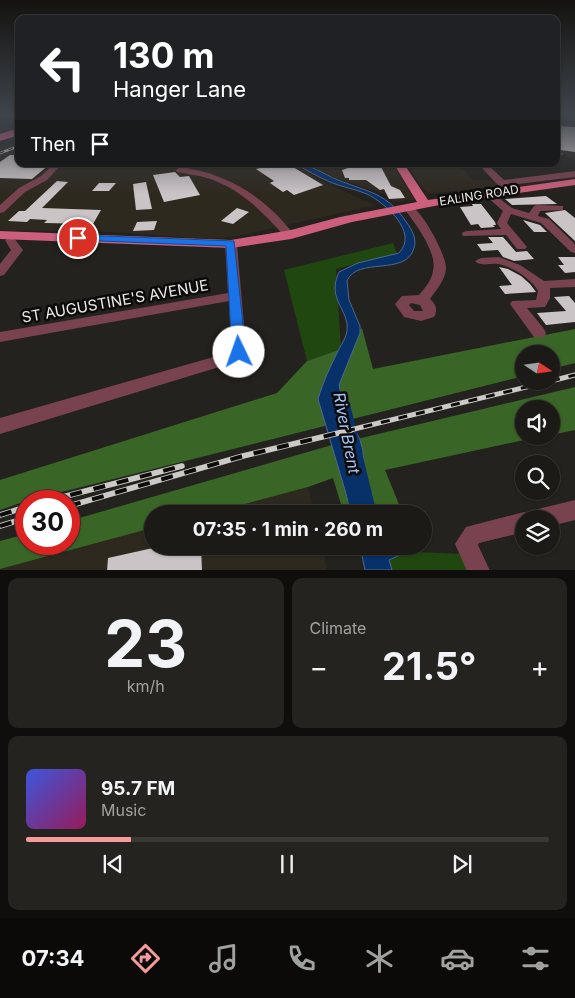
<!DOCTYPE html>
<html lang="en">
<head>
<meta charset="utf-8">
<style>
  body { margin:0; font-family:Inter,sans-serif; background:#24231f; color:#f1f3f6; height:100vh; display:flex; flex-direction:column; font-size:19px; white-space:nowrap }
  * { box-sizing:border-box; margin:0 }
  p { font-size:16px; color:#a0a1a1 }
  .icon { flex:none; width:28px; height:28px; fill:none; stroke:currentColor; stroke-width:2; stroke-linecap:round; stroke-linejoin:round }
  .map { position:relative; height:570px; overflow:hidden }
  .details { display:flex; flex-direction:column; gap:8px; padding:8px; background:#0f0e0c; flex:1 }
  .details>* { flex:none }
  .hud { position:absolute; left:15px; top:15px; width:545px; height:152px; border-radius:10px; box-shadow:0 1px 4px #0004,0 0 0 1px #393835; background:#202124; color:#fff; overflow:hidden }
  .needle { width:32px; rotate:103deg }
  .tools { position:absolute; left:515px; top:345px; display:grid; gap:10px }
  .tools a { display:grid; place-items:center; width:45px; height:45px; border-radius:50%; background:#1b1a16; box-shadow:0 1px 4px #0004,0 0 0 1px #393835; font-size:25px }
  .speed { position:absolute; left:15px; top:490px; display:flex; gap:10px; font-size:25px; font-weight:700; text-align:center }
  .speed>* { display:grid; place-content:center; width:65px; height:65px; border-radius:50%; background:#1b1a16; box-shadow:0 1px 4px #0004,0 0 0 1px #393835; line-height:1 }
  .speed .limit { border:8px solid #d22; background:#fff; color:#111 }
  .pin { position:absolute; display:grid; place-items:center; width:42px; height:42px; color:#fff; margin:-21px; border:2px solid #fff; border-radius:50%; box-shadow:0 1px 5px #0007 }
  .me { position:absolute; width:55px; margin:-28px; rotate:357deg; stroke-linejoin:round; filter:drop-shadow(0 0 4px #0008) }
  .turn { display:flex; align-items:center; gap:18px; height:105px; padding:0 15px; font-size:22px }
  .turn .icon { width:65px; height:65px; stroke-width:2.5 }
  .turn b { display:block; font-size:35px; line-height:42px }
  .then { display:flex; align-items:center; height:48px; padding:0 15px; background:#0003; gap:10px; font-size:19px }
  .big { font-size:38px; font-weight:700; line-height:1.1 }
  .details .tile { flex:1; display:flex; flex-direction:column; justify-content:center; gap:8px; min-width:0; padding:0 18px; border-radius:10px; background:#24231f }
  .details .dial { align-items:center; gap:0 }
  .dial b { font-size:65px; line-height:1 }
  .song { display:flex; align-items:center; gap:15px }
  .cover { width:60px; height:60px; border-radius:8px; background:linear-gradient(135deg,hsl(230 70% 55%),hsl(330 70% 35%)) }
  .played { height:5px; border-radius:2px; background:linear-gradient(90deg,#f59b99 20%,#393835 20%) }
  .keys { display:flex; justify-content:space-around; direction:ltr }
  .heat { display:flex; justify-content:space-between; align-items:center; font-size:28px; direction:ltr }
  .details .tiles { flex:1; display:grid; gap:8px; grid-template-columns:1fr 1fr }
  .tile:last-child { grid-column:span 2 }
  .trip { position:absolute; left:144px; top:505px; width:288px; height:50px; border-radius:25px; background:#1b1a16; box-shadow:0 1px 4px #0004,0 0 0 1px #393835; font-weight:700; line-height:50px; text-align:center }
  .tab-bar { display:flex; height:80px; justify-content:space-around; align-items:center; background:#0b0a09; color:#a0a1a1 }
  .tab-bar .icon { width:35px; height:35px }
  .tab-bar .active { color:#f59b99 }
  .tab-bar b { font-size:22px; color:#f1f3f6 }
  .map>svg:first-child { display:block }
  .built { fill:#2e291f }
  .green { fill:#214710 }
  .forest { fill:#396626 }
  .water { fill:#093169; stroke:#4d698f; fill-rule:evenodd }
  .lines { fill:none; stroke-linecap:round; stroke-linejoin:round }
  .river { fill:#093169; fill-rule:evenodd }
  .building { fill:#cbc4c7 }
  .minor { fill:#78434f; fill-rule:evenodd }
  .major { fill:#cd5f7c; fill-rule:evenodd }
  .highway { fill:#ee698e; fill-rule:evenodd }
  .rail-far2-casing { stroke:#cccac7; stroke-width:2.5 }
  .rail-far1-casing { stroke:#cccac7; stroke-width:5 }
  .rail-casing { stroke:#cccac7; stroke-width:5.5 }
  .rail-far2 { stroke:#0c0b0a; stroke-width:1; stroke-dasharray:4.5; stroke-linecap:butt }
  .rail-far1 { stroke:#0c0b0a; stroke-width:3; stroke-dasharray:9; stroke-linecap:butt }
  .rail { stroke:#0c0b0a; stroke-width:4; stroke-dasharray:12; stroke-linecap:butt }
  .route { fill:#1a73e8; stroke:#114b97 }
  .labels { text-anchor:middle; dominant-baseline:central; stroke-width:5; stroke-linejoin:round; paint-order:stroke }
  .far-street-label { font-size:12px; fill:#edebe9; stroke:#0c0b0a }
  .street-label { font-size:15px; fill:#edebe9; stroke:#0c0b0a }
  .water-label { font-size:16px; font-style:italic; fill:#a1c4f7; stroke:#0c0b0a }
</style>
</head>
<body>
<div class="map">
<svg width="575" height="571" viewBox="0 0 575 571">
  <rect width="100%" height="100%" fill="#24221e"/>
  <g class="built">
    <path d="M556 114H575V161L560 151H556Z"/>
    <path d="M19 140V164H54L41 181 59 164H293L329 185 375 205 237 236 210 239 111 232 0 230V147Z"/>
    <path d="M306 164H393L415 200 393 202 385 194 334 177Z"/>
    <path d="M407 164H458L473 180H495L501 186 427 194Z"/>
    <path d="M308 487 314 514H208Z"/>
    <path d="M152 528V546H322L327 570 0 571V569Z"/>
  </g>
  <g class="green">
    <path d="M393 243 397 254 336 269 341 349 307 361 284 270Z"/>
    <path d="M373 546H403L415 552 461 554 468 570H383Z"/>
  </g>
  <g class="forest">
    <path d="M362 328 373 369 575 329V363L551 369V354H524V376L26 501 0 510V480L277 393 307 361 341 349Z"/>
    <path d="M575 387V430L551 435V409H524V436H543L385 470 403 514H344L333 478 308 487 208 514H152V528L0 569V541L26 534V544H69V521L332 445Z"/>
  </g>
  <g class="water">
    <path d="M295 164C311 164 323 174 338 180 370 193 386 192 407 223 412 230 417 239 414 248 406 277 357 256 347 281L349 300 360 326V333L339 385 343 403 360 440 363 451V473L377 514H352L318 399C323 382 331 365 339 349 342 343 346 338 347 331 350 310 326 300 339 272L358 263 399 253C419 232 385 203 367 194 355 189 342 187 330 182 318 177 307 170 295 164ZM334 393 336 405 354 447 355 460 343 437 332 406Z"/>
    <path d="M360 546H392L398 556 389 560 392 570H365Z"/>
  </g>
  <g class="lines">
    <path class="river" d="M339 395 347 398 350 404 377 514H351L328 404 331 398Z"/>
  </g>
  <g class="building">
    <path d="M556 126 575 127V152L560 150 556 144Z"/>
    <path d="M10 155H19V164H50L32 179 0 178V162Z"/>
    <path d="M276 164H288L323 185 294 195 287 190 283 192 270 183 274 181 256 169Z"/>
    <path d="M380 165 391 186 400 190 405 198 389 199 384 189 380 190 366 180H349V178H345L342 170 348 168 347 166Z"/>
    <path d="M175 172 180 177 189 176 200 195 164 202 153 175Z"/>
    <path d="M57 181 68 182 42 208 101 210 93 224 44 223 47 220 30 219 27 222 8 221 19 211H25Z"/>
    <path d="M146 182 152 209 136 210 133 184Z"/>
    <path d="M99 183H116L109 191H92Z"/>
    <path d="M546 196 557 204 512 205 505 199Z"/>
    <path d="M472 204H481L495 222 496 225H493L495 227 481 228 478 224 471 225 460 207 473 206Z"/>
    <path d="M237 208 249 212 233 224 221 221Z"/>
    <path d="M565 210 575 218V241L545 213Z"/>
    <path d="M523 220 540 225 547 232H534Z"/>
    <path d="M157 221 154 230 133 231 137 222Z"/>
    <path d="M488 237H503L516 252 527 251 534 259 514 261 503 257 498 250 482 251 477 244 493 243Z"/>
    <path d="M558 257H575V272L565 273 558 265H564Z"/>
    <path d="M499 267 508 269 521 276 530 284 536 292 505 294 499 286 512 285Z"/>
    <path d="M569 296 575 303V322L546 325 537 313 566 311 554 297Z"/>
    <path d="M162 546H201L202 571H107L108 558Z"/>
  </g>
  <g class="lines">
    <g class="minor">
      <path d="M560 152 564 154 556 157V153Z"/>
      <path d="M54 164H62L47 180 25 192 4 212 0 213V205L19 188 41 176Z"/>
      <path d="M478 164H487L504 180 575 171V177L510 185 512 187 507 190 498 185Z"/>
      <path d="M180 167C227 173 267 198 295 236L290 239 286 238C264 213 240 188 207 178 197 175 187 174 177 172L176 170Z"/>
      <path d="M488 190 512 208 529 213 534 206 537 205 563 206V210L540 211 538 216 549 219 575 244V253L571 252 541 223 511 214 507 223 527 247 525 249H517L506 235 463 236 462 234 463 232 467 231 501 229 497 223 503 211 485 195V191Z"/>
      <path d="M408 204C421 208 446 254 446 268 446 279 436 290 430 299 436 304 438 310 434 317L421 321 404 317 395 304 402 296 419 295C425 288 432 280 433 271 438 252 414 222 403 207ZM411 303 420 305 423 311H414L409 305Z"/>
      <path d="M10 237 14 238 23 250 4 275 0 276V264L11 250 5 240Z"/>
      <path d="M231 241 237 244 246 349 242 360 0 434V418L231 352 229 301 0 342V332L228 293 225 244Z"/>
      <path d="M499 257 520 265 544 281 575 279V287L550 288V298L545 307 527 308 544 329 546 333 544 337H534L510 304 512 301 536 300 538 291C532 279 511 266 498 264 490 263 481 267 475 261L481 258Z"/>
      <path d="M575 500V520L551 526V519H524V532L479 543 478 545 490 571H467L455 544 466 527 524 512 530 514 538 509Z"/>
    </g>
    <path class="major" d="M394 164H404L428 200 575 179V185L455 202 352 222 291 239 231 248 0 239V231L231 240 291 230 340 217 417 202Z"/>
    <path class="highway" d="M19 128V135L0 141V134Z"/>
    <defs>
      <path id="rail-far2" d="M0 153 19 146"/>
      <g id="rail-far1">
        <path d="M551 381 575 375"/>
        <path d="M346 431 551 381"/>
      </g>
      <g id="rail">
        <path d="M47 501 182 466"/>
        <path d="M69 506 243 456 351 430"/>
        <path d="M0 515 26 507"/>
        <path d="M0 526 26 518"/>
      </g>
    </defs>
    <use href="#rail-far2" class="rail-far2-casing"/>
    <use href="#rail-far1" class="rail-far1-casing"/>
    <use href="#rail" class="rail-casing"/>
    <use href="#rail-far2" class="rail-far2"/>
    <use href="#rail-far1" class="rail-far1"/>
    <use href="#rail" class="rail"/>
  </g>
  <linearGradient id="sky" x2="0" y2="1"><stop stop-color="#141310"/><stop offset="0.59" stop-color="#3f444c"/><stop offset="1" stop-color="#3f444c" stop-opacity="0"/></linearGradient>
  <rect width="575" height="194" fill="url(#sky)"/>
  <path class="route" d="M78 235 234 241 246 352 244 356H234L232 352 226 246 74 240 73 238Z"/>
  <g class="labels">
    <g class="far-street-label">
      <text transform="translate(479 195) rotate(-9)">EALING ROAD</text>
    </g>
    <g class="street-label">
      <text transform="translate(115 301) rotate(-10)">ST AUGUSTINE'S AVENUE</text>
    </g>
    <g class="water-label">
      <text transform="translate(347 433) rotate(79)">River Brent</text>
    </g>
  </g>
</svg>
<div class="tools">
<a><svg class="needle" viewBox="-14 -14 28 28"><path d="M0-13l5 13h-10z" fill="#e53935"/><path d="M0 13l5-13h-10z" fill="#a0a1a1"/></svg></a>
<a><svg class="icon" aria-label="sound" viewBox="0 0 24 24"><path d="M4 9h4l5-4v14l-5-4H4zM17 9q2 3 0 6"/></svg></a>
<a><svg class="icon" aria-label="search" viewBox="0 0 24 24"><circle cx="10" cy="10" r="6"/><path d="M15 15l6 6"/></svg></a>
<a><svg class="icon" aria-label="layers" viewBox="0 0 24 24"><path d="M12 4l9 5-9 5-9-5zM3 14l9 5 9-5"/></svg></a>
</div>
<div class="speed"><div class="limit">30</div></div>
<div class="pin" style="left:78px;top:238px;background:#d93025"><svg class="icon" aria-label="arrive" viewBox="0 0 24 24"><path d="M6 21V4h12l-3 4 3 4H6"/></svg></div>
<svg class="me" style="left:239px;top:352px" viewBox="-20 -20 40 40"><circle r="19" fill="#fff"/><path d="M0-13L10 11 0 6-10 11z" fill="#1a73e8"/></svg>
<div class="trip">07:35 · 1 min · 260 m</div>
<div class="hud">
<div class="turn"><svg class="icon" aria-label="left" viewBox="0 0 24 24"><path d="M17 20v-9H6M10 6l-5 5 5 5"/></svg><div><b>130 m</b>Hanger Lane</div></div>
<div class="then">Then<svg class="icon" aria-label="arrive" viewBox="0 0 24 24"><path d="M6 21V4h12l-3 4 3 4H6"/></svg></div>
</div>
</div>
<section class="details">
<div class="tiles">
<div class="tile dial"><b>23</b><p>km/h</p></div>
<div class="tile"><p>Climate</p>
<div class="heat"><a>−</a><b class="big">21.5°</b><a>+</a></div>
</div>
<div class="tile">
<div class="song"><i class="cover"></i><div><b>95.7 FM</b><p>Music</p></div></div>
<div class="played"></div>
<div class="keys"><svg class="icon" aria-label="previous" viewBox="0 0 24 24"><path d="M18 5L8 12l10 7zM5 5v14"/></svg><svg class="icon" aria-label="pause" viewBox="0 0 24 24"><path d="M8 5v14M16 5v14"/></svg><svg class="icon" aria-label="next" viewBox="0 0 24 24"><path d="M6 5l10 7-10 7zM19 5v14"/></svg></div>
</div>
</div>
</section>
<nav class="tab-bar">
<b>07:34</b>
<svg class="icon active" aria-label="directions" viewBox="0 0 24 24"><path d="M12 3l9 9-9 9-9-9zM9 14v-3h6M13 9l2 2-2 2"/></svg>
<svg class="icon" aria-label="music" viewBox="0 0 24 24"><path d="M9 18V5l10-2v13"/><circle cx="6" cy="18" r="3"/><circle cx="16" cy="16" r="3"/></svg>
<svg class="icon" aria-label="phone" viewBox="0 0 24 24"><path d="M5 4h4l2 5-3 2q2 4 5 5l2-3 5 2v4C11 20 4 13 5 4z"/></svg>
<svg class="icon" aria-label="climate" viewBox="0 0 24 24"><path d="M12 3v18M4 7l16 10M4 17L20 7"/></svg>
<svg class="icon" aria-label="car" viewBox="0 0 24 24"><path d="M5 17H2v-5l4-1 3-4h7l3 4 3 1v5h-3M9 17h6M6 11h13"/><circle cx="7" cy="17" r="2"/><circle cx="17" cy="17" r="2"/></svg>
<svg class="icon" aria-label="filters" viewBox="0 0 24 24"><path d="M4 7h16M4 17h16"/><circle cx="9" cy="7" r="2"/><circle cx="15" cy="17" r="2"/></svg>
</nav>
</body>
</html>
